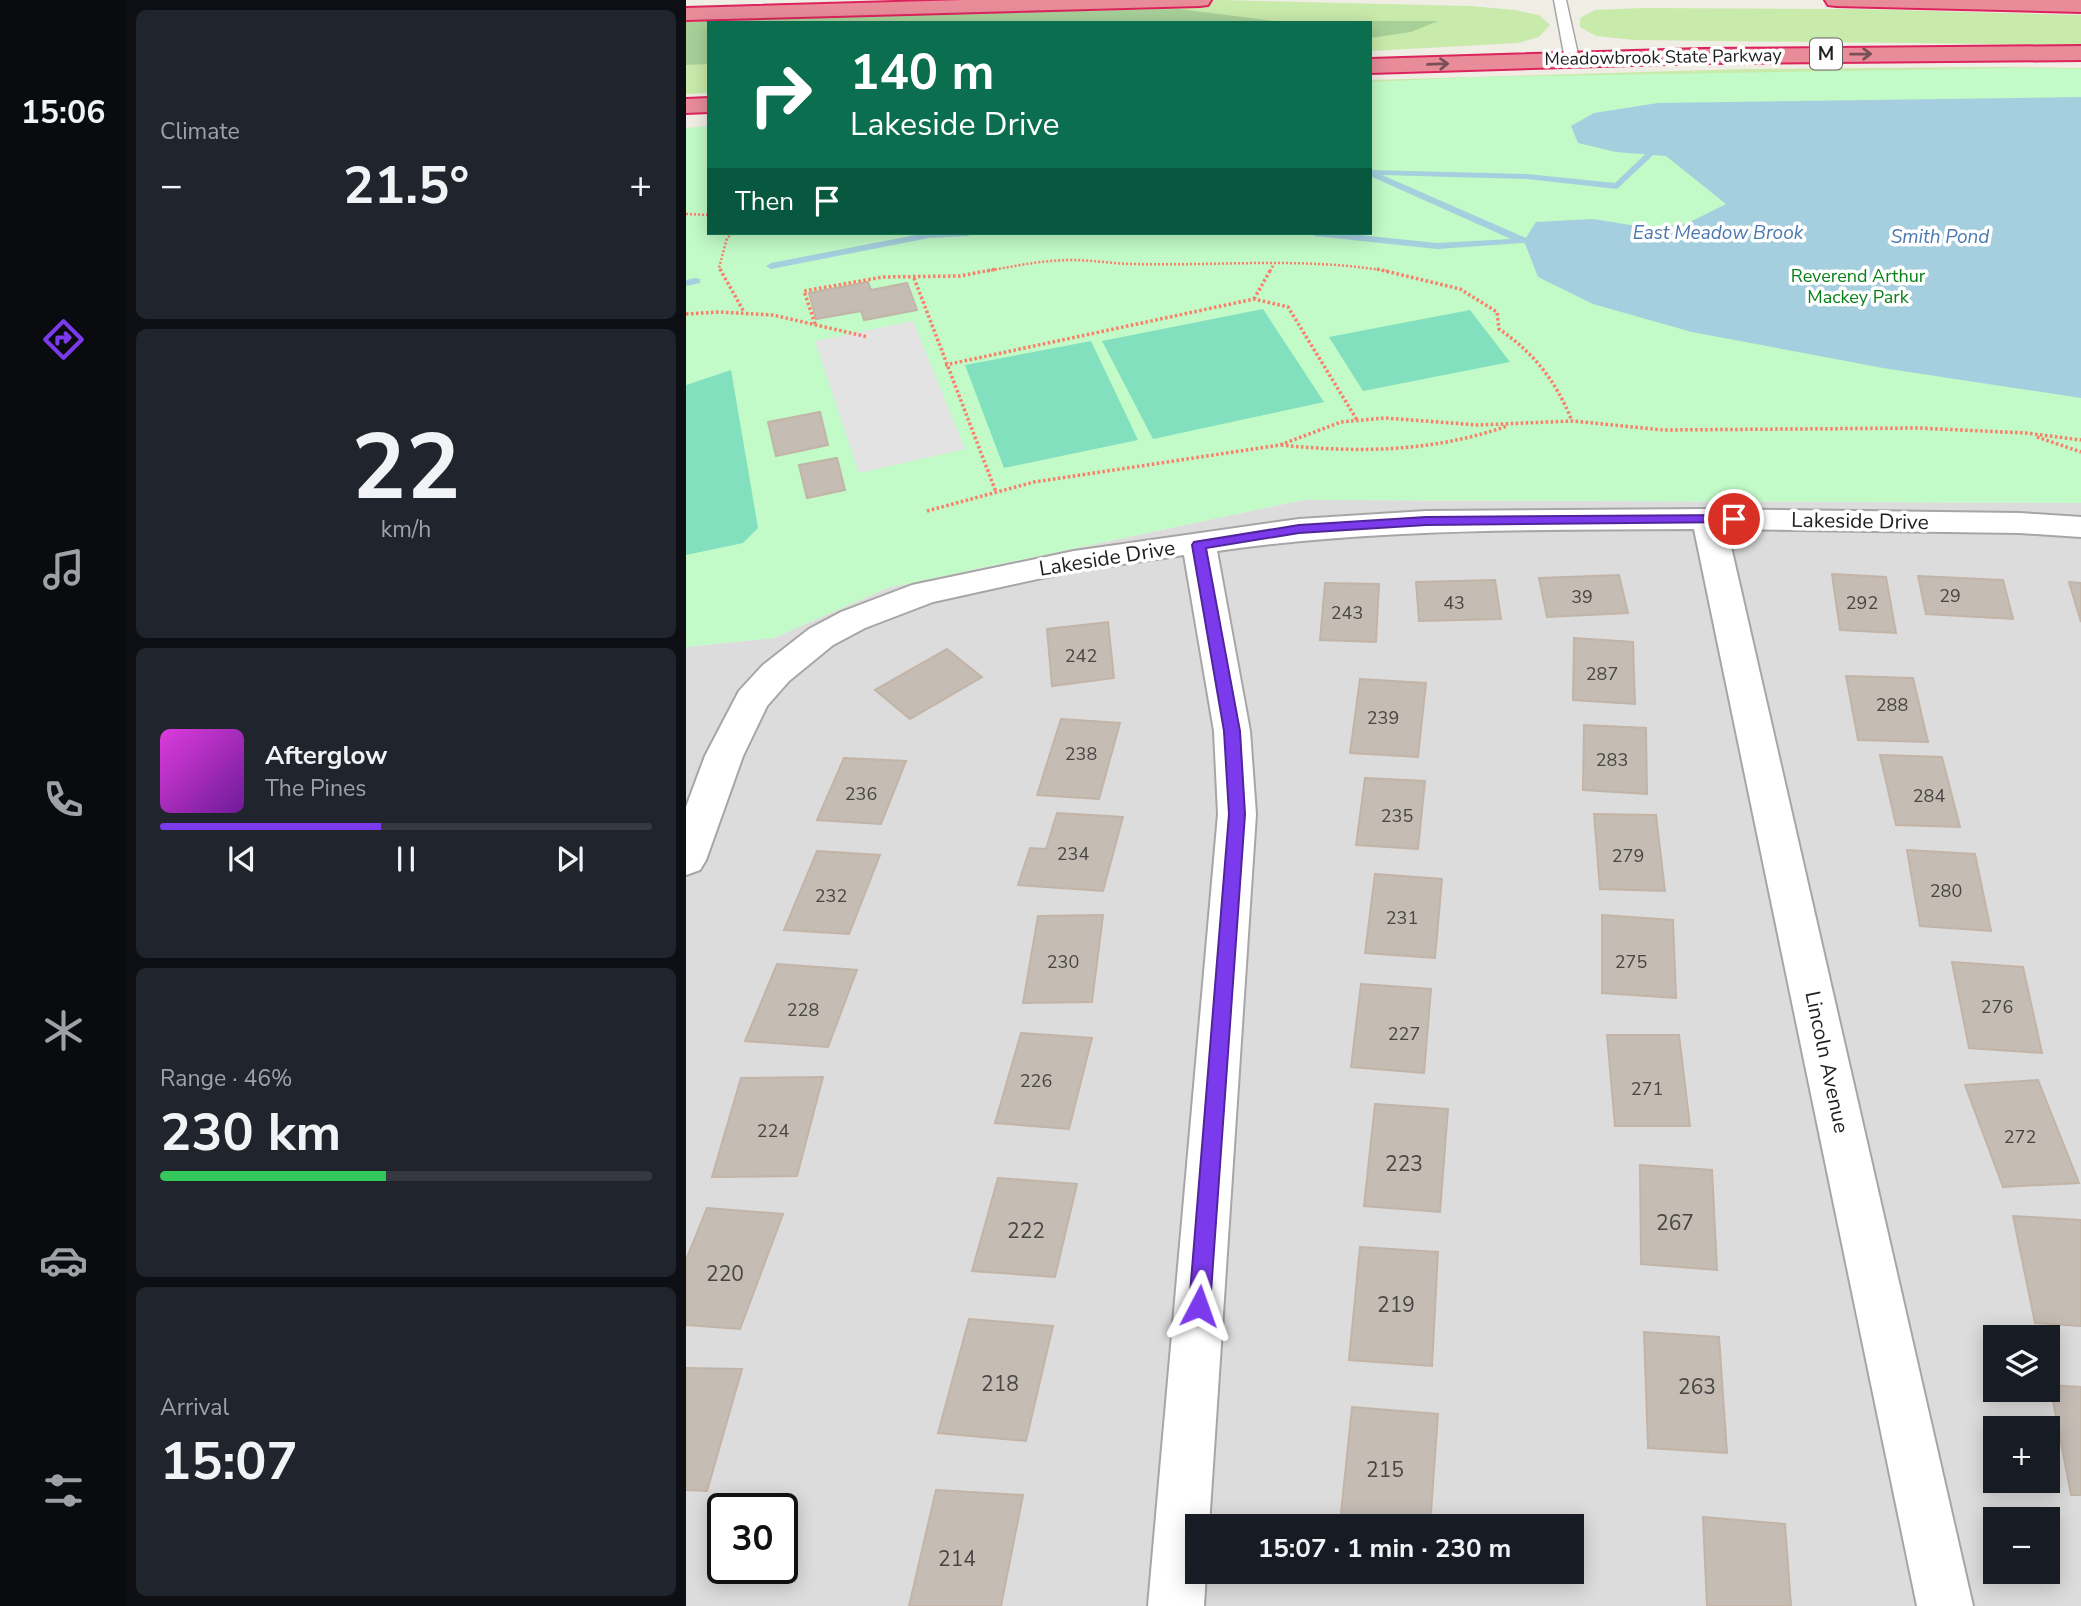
<!DOCTYPE html>
<html lang="en">
<head>
<meta charset="utf-8">
<style>
  body { margin:0; font-family:"Nunito Sans",sans-serif; background:#20242c; color:#f1f3f6; height:100vh; display:flex; flex-direction:column; font-size:26px; white-space:nowrap }
  * { box-sizing:border-box; margin:0 }
  p { font-size:23px; color:#9ea1a6 }
  .icon { flex:none; width:38px; height:38px; fill:none; stroke:currentColor; stroke-width:2; stroke-linecap:round; stroke-linejoin:round }
  .map { position:relative; flex:1; overflow:hidden }
  .details { display:flex; flex-direction:column; gap:10px; padding:10px; background:#0d0f14; width:560px }
  .details>* { flex:none }
  .guide { position:absolute; left:21px; top:21px; width:665px; height:214px; border-radius:0px; box-shadow:0 4px 18px #0003; background:#0b6e4f; color:#fff; overflow:hidden }
  .fabs { position:absolute; left:1297px; top:1325px; display:grid; gap:14px }
  .fabs a { display:grid; place-items:center; width:77px; height:77px; border-radius:0px; background:#171b24; box-shadow:0 4px 18px #0003; font-size:35px }
  .speed { position:absolute; left:21px; top:1493px; display:flex; gap:14px; font-size:35px; font-weight:700; text-align:center }
  .speed>* { display:grid; place-content:center; width:91px; height:91px; border-radius:50%; background:#171b24; box-shadow:0 4px 18px #0003; line-height:1 }
  .speed .limit { border:4px solid #111; border-radius:10px; background:#fff; color:#111 }
  .pin { position:absolute; display:grid; place-items:center; width:60px; height:60px; color:#fff; margin:-30px; border:4px solid #fff; border-radius:50%; box-shadow:0 2px 7px #0007 }
  .me { position:absolute; width:77px; margin:-38px; rotate:4deg; stroke-linejoin:round; filter:drop-shadow(0 0 5px #0008) }
  .turn { display:flex; align-items:center; gap:24px; height:147px; padding:0 28px; font-size:32px }
  .turn .icon { width:91px; height:91px; stroke-width:2.5 }
  .turn b { display:block; font-size:49px; line-height:60px }
  .then { display:flex; align-items:center; height:66px; padding:0 28px; background:#0003; gap:14px; font-size:26px }
  .big { font-size:52px; font-weight:700; line-height:1.1 }
  .details .widget { flex:1; display:flex; flex-direction:column; justify-content:center; gap:10px; min-width:0; padding:0 24px; border-radius:10px; background:#20242c }
  .details .dial { align-items:center; gap:0 }
  .dial b { font-size:91px; line-height:1 }
  .song { display:flex; align-items:center; gap:21px }
  .cover { width:84px; height:84px; border-radius:10px; background:linear-gradient(135deg,hsl(300 70% 55%),hsl(280 70% 35%)) }
  .played { height:7px; border-radius:4px; background:linear-gradient(90deg,#7c3aed 45%,#363941 45%) }
  .keys { display:flex; justify-content:space-around; direction:ltr }
  .heat { display:flex; justify-content:space-between; align-items:center; font-size:38px; direction:ltr }
  .charge { height:10px; border-radius:5px; background:linear-gradient(90deg,#34c759 46%,#363941 0) }
  .trip { position:absolute; left:499px; top:1514px; width:399px; height:70px; border-radius:0px; background:#171b24; box-shadow:0 4px 18px #0003; font-weight:700; line-height:70px; text-align:center }
  main { display:flex; flex:1; min-height:0 }
  .dock { display:flex; flex-direction:column; width:126px; justify-content:space-around; align-items:center; background:#090b0e; color:#9ea1a6 }
  .dock .icon { width:49px; height:49px }
  .dock .active { color:#7c3aed }
  .dock b { font-size:32px; color:#f1f3f6 }
  .map>svg:first-child { display:block }
  .residential { fill:#dddcdc; fill-rule:evenodd }
  .grass { fill:#c8eaaa }
  .forest { fill:#a7d099 }
  .park { fill:#c2fac8 }
  .pitch { fill:#82e0bf }
  .parking { fill:#e3e3e3 }
  .water { fill:#a5cfde }
  .lines { fill:none; stroke-linecap:round; stroke-linejoin:round }
  .stream { fill:#a5cfde; fill-rule:evenodd }
  .building { fill:#c5bcb4; stroke:#c2b4a7; stroke-width:2 }
  .service-casing { stroke:#a6a6a6; stroke-width:3 }
  .minor-casing { stroke:#a6a6a6; stroke-width:4 }
  .motorway-casing { stroke:#dd235c; stroke-width:4 }
  .path-far1 { stroke:#fb7e6a; stroke-width:2.5; stroke-dasharray:2 2; stroke-linecap:butt }
  .path { stroke:#fb7e6a; stroke-width:3.5; stroke-dasharray:2.5 2.5; stroke-linecap:butt }
  .service { fill:#fff; fill-rule:evenodd }
  .minor { fill:#fff; fill-rule:evenodd }
  .motorway { fill:#e88c9a; fill-rule:evenodd }
  .oneway { stroke:#795056 }
  .route { fill:#7c3aed; stroke:#51269a; stroke-width:2 }
  .labels { text-anchor:middle; dominant-baseline:central; stroke-width:7; stroke-linejoin:round; paint-order:stroke }
  .far-street-label { font-size:18px; fill:#1f1f1f; stroke:#fff }
  .far-park-label { font-size:18px; fill:#0a8018; stroke:#fff }
  .number-label { font-size:18px; fill:#484644 }
  .shield { fill:#fff; stroke:#626262; stroke-width:2 }
  .shield-label { font-size:19px; font-weight:bold; fill:#1f1f1f }
  .far-water-label { font-size:19px; font-style:italic; fill:#4a79b0; stroke:#fff }
  .street-label { font-size:21px; fill:#1f1f1f; stroke:#fff }
  .near-number-label { font-size:21px; fill:#484644 }
</style>
</head>
<body>
<main>
<nav class="dock">
<b>15:06</b>
<svg class="icon active" aria-label="directions" viewBox="0 0 24 24"><path d="M12 3l9 9-9 9-9-9zM9 14v-3h6M13 9l2 2-2 2"/></svg>
<svg class="icon" aria-label="music" viewBox="0 0 24 24"><path d="M9 18V5l10-2v13"/><circle cx="6" cy="18" r="3"/><circle cx="16" cy="16" r="3"/></svg>
<svg class="icon" aria-label="phone" viewBox="0 0 24 24"><path d="M5 4h4l2 5-3 2q2 4 5 5l2-3 5 2v4C11 20 4 13 5 4z"/></svg>
<svg class="icon" aria-label="climate" viewBox="0 0 24 24"><path d="M12 3v18M4 7l16 10M4 17L20 7"/></svg>
<svg class="icon" aria-label="car" viewBox="0 0 24 24"><path d="M5 17H2v-5l4-1 3-4h7l3 4 3 1v5h-3M9 17h6M6 11h13"/><circle cx="7" cy="17" r="2"/><circle cx="17" cy="17" r="2"/></svg>
<svg class="icon" aria-label="filters" viewBox="0 0 24 24"><path d="M4 7h16M4 17h16"/><circle cx="9" cy="7" r="2"/><circle cx="15" cy="17" r="2"/></svg>
</nav>
<section class="details">
<div class="widget"><p>Climate</p>
<div class="heat"><a>−</a><b class="big">21.5°</b><a>+</a></div>
</div>
<div class="widget dial"><b>22</b><p>km/h</p></div>
<div class="widget">
<div class="song"><i class="cover"></i><div><b>Afterglow</b><p>The Pines</p></div></div>
<div class="played"></div>
<div class="keys"><svg class="icon" aria-label="previous" viewBox="0 0 24 24"><path d="M18 5L8 12l10 7zM5 5v14"/></svg><svg class="icon" aria-label="pause" viewBox="0 0 24 24"><path d="M8 5v14M16 5v14"/></svg><svg class="icon" aria-label="next" viewBox="0 0 24 24"><path d="M6 5l10 7-10 7zM19 5v14"/></svg></div>
</div>
<div class="widget"><p>Range · 46%</p><b class="big">230 km</b><div class="charge"></div></div>
<div class="widget"><p>Arrival</p><b class="big">15:07</b></div>
</section>
<div class="map">
<svg width="1395" height="1606" viewBox="0 0 1395 1606">
  <rect width="100%" height="100%" fill="#f0ede5"/>
  <path class="residential" d="M617 500 1395 503V1606H0V647L88 638 201 588ZM1309 1337H1362V1390H1309ZM1309 1428H1362V1480H1309ZM37 1508H96V1568H37ZM1309 1519H1362V1572H1309ZM511 1526H886V1572H511Z"/>
  <g class="grass">
    <path d="M534 0 784 6 829 10 853 15 864 25 853 37 832 43 684 51V23H23V93L0 94V17L162 8Z"/>
    <path d="M956 8 1169 9 1395 15V45L949 40 910 36 894 27V18L909 10Z"/>
    <path d="M1313 67 1395 68V75L684 88V80L1060 69Z"/>
  </g>
  <path class="forest" d="M493 9 588 21H752L725 32 684 38V23H23V64L0 65V22L145 16Z"/>
  <path class="park" d="M1332 68 1395 69V503L617 500 201 588 88 638 0 647V128L23 126V233H684V82L790 77Z"/>
  <g class="pitch">
    <path d="M577 309 638 402 467 439 416 341Z"/>
    <path d="M784 310 824 362 677 391 643 337Z"/>
    <path d="M405 341 452 440 318 468 279 365Z"/>
    <path d="M45 370 72 528 57 543 0 555V385Z"/>
  </g>
  <path class="parking" d="M227 321 279 449 173 473 129 341Z"/>
  <path class="water" d="M1395 97V398L1197 368 1006 332 907 304 852 277 838 241 850 222 907 219 963 228 1000 224 1040 204 980 156 930 152 892 143 885 126 908 113 972 103Z"/>
  <g class="lines">
    <g class="stream">
      <path d="M973 141 980 143 931 189 841 179 696 175 840 238 857 241V245L836 243 751 249 629 236 624 233H654L751 243 825 239 684 176V170L841 174 929 183Z"/>
      <path d="M240 233H287L282 236 243 238 85 269 80 266 85 263Z"/>
      <path d="M10 278 14 279V283L0 286V280Z"/>
    </g>
  </g>
  <g class="building">
    <path d="M182 282 185 290 221 283 231 310 178 320 175 311 130 319 123 293Z"/>
    <path d="M134 412 142 445 90 456 82 422Z"/>
    <path d="M151 458 159 490 121 498 113 465Z"/>
    <path d="M1146 574 1200 577 1210 633 1154 630Z"/>
    <path d="M933 575 942 613 861 617 853 578Z"/>
    <path d="M1232 576 1317 580 1327 619 1240 614Z"/>
    <path d="M809 580 815 619 733 621 730 582Z"/>
    <path d="M1383 582 1395 583V622Z"/>
    <path d="M639 583 693 584 690 642 634 640Z"/>
    <path d="M422 622 428 678 366 686 361 629Z"/>
    <path d="M888 638 947 642 949 704 887 700Z"/>
    <path d="M261 649 296 677 224 719 189 690Z"/>
    <path d="M1160 676 1227 678 1242 742 1172 740Z"/>
    <path d="M674 679 740 683 732 757 664 753Z"/>
    <path d="M375 719 434 723 413 799 351 795Z"/>
    <path d="M898 725 960 728 961 794 897 790Z"/>
    <path d="M1194 755 1256 757 1274 827 1210 825Z"/>
    <path d="M158 758 220 761 195 824 131 820Z"/>
    <path d="M679 778 739 781 732 849 670 845Z"/>
    <path d="M371 813 437 817 417 891 332 885 344 848 360 849Z"/>
    <path d="M908 814 970 815 979 891 914 889Z"/>
    <path d="M1221 850 1289 854 1305 931 1234 926Z"/>
    <path d="M131 851 194 855 163 934 98 930Z"/>
    <path d="M689 874 756 879 749 958 679 953Z"/>
    <path d="M417 915 406 1002 337 1003 352 916Z"/>
    <path d="M916 915 987 920 990 998 916 993Z"/>
    <path d="M1266 962 1337 967 1356 1053 1283 1048Z"/>
    <path d="M91 964 171 970 142 1047 59 1041Z"/>
    <path d="M675 984 745 989 738 1073 665 1067Z"/>
    <path d="M335 1033 406 1038 383 1129 309 1123Z"/>
    <path d="M921 1035H993L1004 1126H929Z"/>
    <path d="M137 1077 111 1176 26 1177 55 1078Z"/>
    <path d="M1352 1080 1393 1183 1317 1187 1279 1085Z"/>
    <path d="M689 1104 762 1109 754 1212 678 1206Z"/>
    <path d="M954 1165 1026 1170 1031 1270 955 1264Z"/>
    <path d="M312 1178 391 1184 369 1277 286 1271Z"/>
    <path d="M21 1208 97 1214 54 1329 0 1325V1260Z"/>
    <path d="M1327 1216 1395 1220V1326L1349 1323Z"/>
    <path d="M674 1247 752 1252 746 1366 663 1360Z"/>
    <path d="M283 1319 367 1326 340 1441 252 1433Z"/>
    <path d="M958 1332 1033 1337 1041 1453 962 1448Z"/>
    <path d="M0 1368 56 1369 21 1491 0 1490Z"/>
    <path d="M1364 1385 1395 1387V1495H1385Z"/>
    <path d="M666 1407 752 1414 744 1526 654 1523Z"/>
    <path d="M250 1490 337 1495 315 1606H223Z"/>
    <path d="M1017 1517 1099 1524 1105 1606H1021Z"/>
  </g>
  <g class="lines">
    <defs>
      <path id="service" d="M868 0H880L893 59 891 62H881L879 59Z"/>
      <path id="minor" d="M1022 509 1334 513 1395 517V537L1334 533 1041 529 1287 1606H1231L1008 529C848 530 689 528 531 551L564 731 570 814 523 1526H511V1572H520L518 1606H462L532 814 528 731 498 555 388 571 247 602 179 628 147 645 103 681 81 706 57 756 20 860 14 870 0 875V807L19 756 53 691 77 665 123 629 155 612 226 585 388 551 613 519 740 511Z"/>
      <g id="motorway">
        <path d="M278 0H525L522 5 514 6 0 20V8Z"/>
        <path d="M1139 0H1395V12L1150 6 1142 5Z"/>
        <path d="M1395 46V60L1015 63 684 73V59L1015 49Z"/>
        <path d="M23 98V112L0 113V99Z"/>
      </g>
    </defs>
    <use href="#service" class="service-casing"/>
    <use href="#minor" class="minor-casing"/>
    <use href="#motorway" class="motorway-casing"/>
    <g class="path-far1">
      <path d="M0 214 23 215"/>
      <path d="M35 271 33 268 41 238 47 233"/>
      <path d="M301 271C329 266 357 260 386 260 407 260 428 264 450 264 534 266 618 257 701 271"/>
      <path d="M584 271 588 264"/>
    </g>
    <g class="path">
      <path d="M34 269 58 312"/>
      <path d="M691 269 774 289 811 312 813 329C848 353 870 381 886 421"/>
      <path d="M228 278 310 492"/>
      <path d="M568 299 585 269"/>
      <path d="M0 314 33 312 87 315 182 337"/>
      <path d="M129 324 118 291 197 277 274 276 310 269"/>
      <path d="M259 365 568 299 602 307 671 420"/>
      <path d="M1351 437 1395 452"/>
      <path d="M595 445C673 453 747 452 821 426"/>
      <path d="M241 511 348 482 594 445 655 422 699 418 792 425 886 421 978 430 1232 428 1340 433 1395 440"/>
    </g>
    <use href="#service" class="service"/>
    <use href="#minor" class="minor"/>
    <use href="#motorway" class="motorway"/>
  </g>
  <defs><path id="oneway-shaft" d="M-6 0H5M1.5-3L5.5 0L1.5 3" fill="none" stroke-width="1.6" stroke-linecap="round" stroke-linejoin="round" transform="scale(1.75)"/></defs>
  <g class="oneway">
    <use href="#oneway-shaft" transform="translate(1175 54) rotate(-1)"/>
    <use href="#oneway-shaft" transform="translate(752 64) rotate(-2)"/>
  </g>
  <path class="route" d="M1048 515 1053 516V522L740 525 613 533 520 548 554 731 559 814 524 1306 521 1312 513 1315 506 1312 503 1306 543 814 538 731 506 545 508 542 613 525 740 517Z"/>
  <g class="labels">
    <g class="far-street-label">
      <text transform="translate(977 57) rotate(-1)">Meadowbrook State Parkway</text>
    </g>
    <g class="far-park-label">
      <text x="1172" y="276">Reverend Arthur<tspan x="1172" dy="21">Mackey Park</tspan></text>
    </g>
    <g class="number-label">
      <text x="1264" y="596">29</text>
      <text x="896" y="597">39</text>
      <text x="768" y="603">43</text>
      <text x="1176" y="603">292</text>
      <text x="661" y="613">243</text>
      <text x="395" y="656">242</text>
      <text x="916" y="674">287</text>
      <text x="1206" y="705">288</text>
      <text x="697" y="718">239</text>
      <text x="395" y="754">238</text>
      <text x="926" y="760">283</text>
      <text x="175" y="794">236</text>
      <text x="1243" y="796">284</text>
      <text x="711" y="816">235</text>
      <text x="387" y="854">234</text>
      <text x="942" y="856">279</text>
      <text x="1260" y="891">280</text>
      <text x="145" y="896">232</text>
      <text x="716" y="918">231</text>
      <text x="377" y="962">230</text>
      <text x="945" y="962">275</text>
      <text x="1311" y="1007">276</text>
      <text x="117" y="1010">228</text>
      <text x="718" y="1034">227</text>
      <text x="350" y="1081">226</text>
      <text x="961" y="1089">271</text>
      <text x="87" y="1131">224</text>
      <text x="1334" y="1137">272</text>
    </g>
    <rect class="shield" x="1124" y="38.5" width="32" height="31" rx="5"/>
    <g class="shield-label">
      <text x="1140" y="54">M</text>
    </g>
    <g class="far-water-label">
      <text x="1032" y="233">East Meadow Brook</text>
      <text x="1254" y="237">Smith Pond</text>
    </g>
    <g class="street-label">
      <text transform="translate(1174 521) rotate(1)">Lakeside Drive</text>
      <text transform="translate(421 558) rotate(-9)">Lakeside Drive</text>
      <text transform="translate(1141 1062) rotate(78)">Lincoln Avenue</text>
    </g>
    <g class="near-number-label">
      <text x="718" y="1164">223</text>
      <text x="989" y="1223">267</text>
      <text x="340" y="1231">222</text>
      <text x="39" y="1274">220</text>
      <text x="710" y="1305">219</text>
      <text x="314" y="1384">218</text>
      <text x="1011" y="1387">263</text>
      <text x="699" y="1470">215</text>
      <text x="271" y="1559">214</text>
    </g>
  </g>
</svg>
<div class="fabs">
<a><svg class="icon" aria-label="layers" viewBox="0 0 24 24"><path d="M12 4l9 5-9 5-9-5zM3 14l9 5 9-5"/></svg></a>
<a>+</a>
<a>−</a>
</div>
<div class="speed"><div class="limit">30</div></div>
<div class="pin" style="left:1048px;top:519px;background:#d93025"><svg class="icon" aria-label="arrive" viewBox="0 0 24 24"><path d="M6 21V4h12l-3 4 3 4H6"/></svg></div>
<svg class="me" style="left:513px;top:1306px" viewBox="-20 -20 40 40"><path d="M0-17L14 15 0 8-14 15z" fill="#7c3aed" stroke="#fff" stroke-width="4"/></svg>
<div class="trip">15:07 · 1 min · 230 m</div>
<div class="guide">
<div class="turn"><svg class="icon" aria-label="right" viewBox="0 0 24 24"><path d="M7 20v-9h11M14 6l5 5-5 5"/></svg><div><b>140 m</b>Lakeside Drive</div></div>
<div class="then">Then<svg class="icon" aria-label="arrive" viewBox="0 0 24 24"><path d="M6 21V4h12l-3 4 3 4H6"/></svg></div>
</div>
</div>
</main>
</body>
</html>
